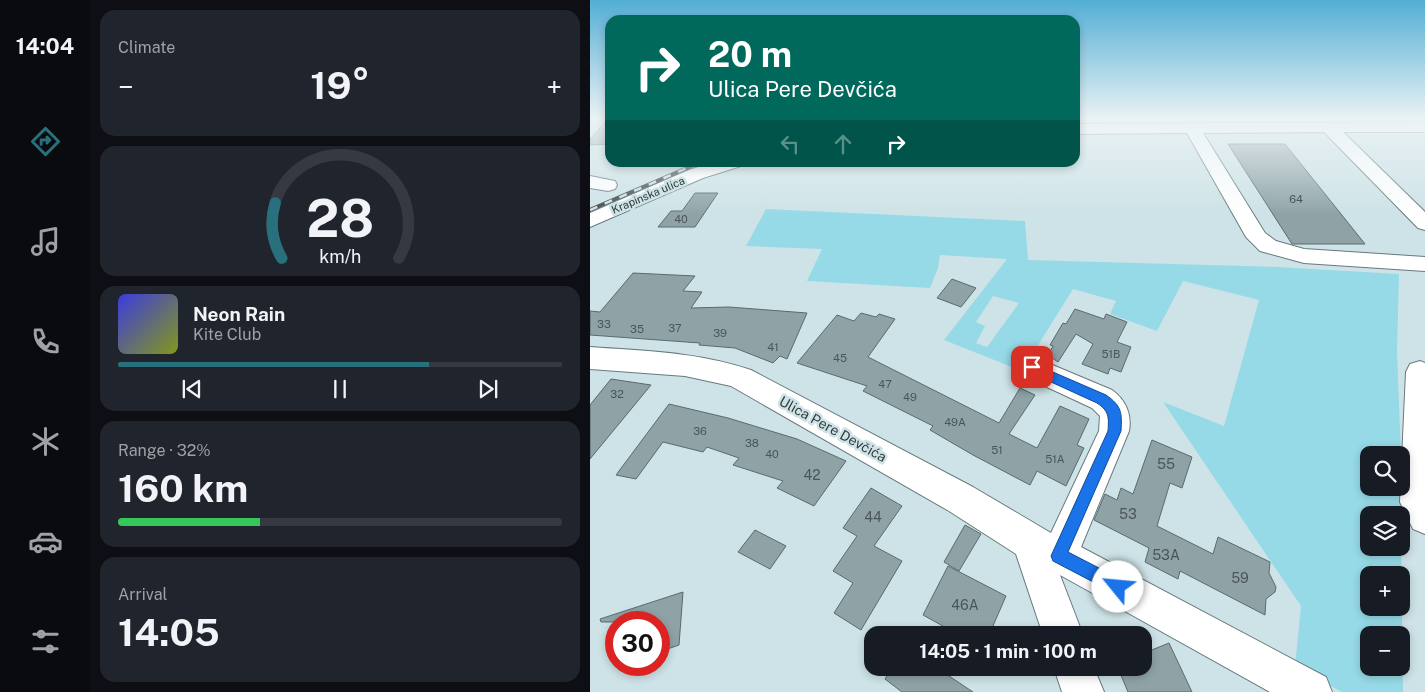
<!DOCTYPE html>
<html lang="en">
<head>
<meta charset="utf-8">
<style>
  body { margin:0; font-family:"Public Sans",sans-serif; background:#20242c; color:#f1f3f6; height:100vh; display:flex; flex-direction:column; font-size:19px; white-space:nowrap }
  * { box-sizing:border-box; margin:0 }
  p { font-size:16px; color:#9ea1a6 }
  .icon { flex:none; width:28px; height:28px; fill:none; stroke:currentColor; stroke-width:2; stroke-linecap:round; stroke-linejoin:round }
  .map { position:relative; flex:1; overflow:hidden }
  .panel { display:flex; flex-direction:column; gap:10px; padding:10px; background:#0d0f14; width:500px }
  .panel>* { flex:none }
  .guide { position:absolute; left:15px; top:15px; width:475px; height:152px; border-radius:15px; box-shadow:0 2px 8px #0003; background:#00695c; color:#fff; overflow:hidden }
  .buttons { position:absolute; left:770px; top:446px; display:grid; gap:10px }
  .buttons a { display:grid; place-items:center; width:50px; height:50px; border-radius:10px; background:#171b24; box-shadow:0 2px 8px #0003; font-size:25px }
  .speed { position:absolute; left:15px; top:611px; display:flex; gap:10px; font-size:25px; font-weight:700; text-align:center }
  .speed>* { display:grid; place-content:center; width:65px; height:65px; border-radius:50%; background:#171b24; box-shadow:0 2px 8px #0003; line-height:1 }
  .speed .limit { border:8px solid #d22; background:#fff; color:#111 }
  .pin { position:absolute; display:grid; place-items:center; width:42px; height:42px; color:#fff; margin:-21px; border-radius:10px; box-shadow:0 2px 8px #0006 }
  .me { position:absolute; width:55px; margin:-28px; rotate:298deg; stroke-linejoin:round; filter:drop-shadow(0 0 4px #0008) }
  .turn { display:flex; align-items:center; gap:18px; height:105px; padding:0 20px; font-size:22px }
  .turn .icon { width:65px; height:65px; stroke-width:2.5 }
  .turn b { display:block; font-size:35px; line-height:42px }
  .lanes { display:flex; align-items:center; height:48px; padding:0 20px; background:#0003; justify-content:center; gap:25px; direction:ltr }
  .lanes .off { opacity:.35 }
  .big { font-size:38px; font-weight:700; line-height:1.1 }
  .panel .tile { flex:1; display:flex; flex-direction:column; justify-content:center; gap:8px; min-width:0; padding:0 18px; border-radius:15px; background:#20242c }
  .panel .dial { align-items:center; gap:0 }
  .dial svg { height:130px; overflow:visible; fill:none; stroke:#363941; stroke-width:7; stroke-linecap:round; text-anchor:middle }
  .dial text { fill:#f1f3f6; stroke:none }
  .song { display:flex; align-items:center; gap:15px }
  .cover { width:60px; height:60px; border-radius:8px; background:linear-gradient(135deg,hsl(240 70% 55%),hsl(70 70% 35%)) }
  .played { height:5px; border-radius:2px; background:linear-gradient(90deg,#28707c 70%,#363941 70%) }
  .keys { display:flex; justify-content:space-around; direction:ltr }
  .heat { display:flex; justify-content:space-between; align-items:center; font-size:28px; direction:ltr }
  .charge { height:8px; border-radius:4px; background:linear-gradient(90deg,#34c759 32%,#363941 0) }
  .trip { position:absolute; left:274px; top:626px; width:288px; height:50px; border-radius:15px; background:#171b24; box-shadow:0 2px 8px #0003; font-weight:700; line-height:50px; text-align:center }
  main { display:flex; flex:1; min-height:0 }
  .tabs { display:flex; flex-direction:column; width:90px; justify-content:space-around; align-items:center; background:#090b0e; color:#9ea1a6 }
  .tabs .icon { width:35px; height:35px }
  .tabs .active { color:#28707c }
  .tabs b { font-size:22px; color:#f1f3f6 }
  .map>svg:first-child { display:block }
  .green { fill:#96dae7; fill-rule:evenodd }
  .building { fill:#8fa3a7; stroke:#586b6e }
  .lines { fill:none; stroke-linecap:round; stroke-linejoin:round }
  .minor-casing { stroke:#677a7e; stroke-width:2 }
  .minor { fill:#fff; fill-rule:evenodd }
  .rail-casing { stroke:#434c4d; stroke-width:4 }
  .rail { stroke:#cee3e7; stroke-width:2.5; stroke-dasharray:8; stroke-linecap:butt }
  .route { fill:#1a73e8; stroke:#114b97 }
  .labels { text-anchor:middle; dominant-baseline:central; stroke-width:5; stroke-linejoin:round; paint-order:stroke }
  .far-street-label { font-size:11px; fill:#333b3c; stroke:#cee3e7 }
  .number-label { font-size:11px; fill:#4a5557 }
  .street-label { font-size:14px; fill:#333b3c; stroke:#cee3e7 }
  .near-number-label { font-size:14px; fill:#4a5557 }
</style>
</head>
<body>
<main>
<nav class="tabs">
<b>14:04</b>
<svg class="icon active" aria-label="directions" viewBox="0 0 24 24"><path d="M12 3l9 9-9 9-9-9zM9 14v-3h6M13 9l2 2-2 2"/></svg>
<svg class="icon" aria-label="music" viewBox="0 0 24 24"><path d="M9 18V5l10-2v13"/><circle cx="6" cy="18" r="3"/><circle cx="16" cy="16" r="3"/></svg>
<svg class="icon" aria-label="phone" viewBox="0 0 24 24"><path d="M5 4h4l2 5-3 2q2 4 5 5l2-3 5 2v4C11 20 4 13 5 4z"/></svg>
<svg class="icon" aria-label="climate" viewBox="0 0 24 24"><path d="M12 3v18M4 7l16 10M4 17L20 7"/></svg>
<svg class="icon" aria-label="car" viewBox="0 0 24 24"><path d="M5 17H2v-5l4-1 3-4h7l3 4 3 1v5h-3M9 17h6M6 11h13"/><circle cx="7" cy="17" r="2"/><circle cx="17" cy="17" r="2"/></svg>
<svg class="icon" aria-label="filters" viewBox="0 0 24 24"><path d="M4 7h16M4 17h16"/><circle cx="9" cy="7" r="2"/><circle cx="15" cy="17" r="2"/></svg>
</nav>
<section class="panel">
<div class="tile"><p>Climate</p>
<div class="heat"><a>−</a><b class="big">19°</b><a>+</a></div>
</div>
<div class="tile dial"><svg viewBox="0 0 100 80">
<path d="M14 69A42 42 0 1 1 86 69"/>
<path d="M14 69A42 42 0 0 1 10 35" stroke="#28707c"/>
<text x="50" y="56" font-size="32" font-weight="700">28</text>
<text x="50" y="72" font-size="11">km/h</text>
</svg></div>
<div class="tile">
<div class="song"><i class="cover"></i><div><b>Neon Rain</b><p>Kite Club</p></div></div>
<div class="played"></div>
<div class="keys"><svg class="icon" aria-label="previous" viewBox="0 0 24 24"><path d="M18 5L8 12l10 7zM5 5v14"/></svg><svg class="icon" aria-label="pause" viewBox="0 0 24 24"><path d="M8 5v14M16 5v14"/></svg><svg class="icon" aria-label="next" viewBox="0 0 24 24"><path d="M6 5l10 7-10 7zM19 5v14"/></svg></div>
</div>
<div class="tile"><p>Range · 32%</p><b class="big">160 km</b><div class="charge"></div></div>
<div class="tile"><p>Arrival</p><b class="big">14:05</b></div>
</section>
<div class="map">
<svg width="835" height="692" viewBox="0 0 835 692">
  <rect width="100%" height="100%" fill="#cee3e7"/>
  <path class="green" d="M176 209 435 221 438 260 687 267 809 274 807 351 811 455H779V488H811V515H779V548H811L813 692H752L705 667 711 606 573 402 634 426 669 300 593 281 567 331 520 314 526 301 483 289 432 371 354 340 417 259 350 255 348 268 340 288 217 281 232 249 156 246ZM403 296 429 303 397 347 386 343 395 326 386 322ZM779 575H811V608H779ZM779 635H811V668H779Z"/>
  <g class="building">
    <path d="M19 118 20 144 0 145V139Z"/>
    <path d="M638 144H695L775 244H702Z"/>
    <path d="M105 193H128L105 227H68L81 211H92Z"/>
    <path d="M43 273 105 276 93 291 112 292 101 308 139 307 217 313 197 359 190 356 183 363 145 348 109 345 110 343 0 335V311L10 312Z"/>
    <path d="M362 279 386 288 371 307 347 298Z"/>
    <path d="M485 309 514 319 516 314 537 322 527 342 541 347 531 372 520 368 518 374 492 364 503 344 486 334 468 362 458 355 463 346 460 345 473 323 476 324Z"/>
    <path d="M271 313 286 317 289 314 305 319 278 357 409 423 430 388 445 395 419 434 447 448 470 406 499 419 487 445 494 448 476 486 447 471 440 485 383 455 340 430 343 426 273 391 277 386 207 363 247 315 264 321Z"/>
    <path d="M21 379 61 385 0 459V405Z"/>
    <path d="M79 404 138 418 207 439 256 461 224 506 187 488 193 481 143 465 149 458 117 447 113 452 73 442 46 479 26 475Z"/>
    <path d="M562 440 602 457 592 488 580 483 567 526 623 554 628 537 680 562 679 573 686 587 685 592 676 599 675 615 590 571 588 579 555 562 559 548 504 520 515 494 527 500 531 488 543 494Z"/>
    <path d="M281 488 312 506 284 546 312 561 271 630 244 613 263 583 243 571 267 536 253 528Z"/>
    <path d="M375 525 391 534 369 571 354 562Z"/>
    <path d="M165 530 196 546 180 569 148 552Z"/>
    <path d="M358 566 416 596 399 635H369L333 615Z"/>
    <path d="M93 592 89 645 69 652V622H11L10 619Z"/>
    <path d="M579 643 602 692H538L528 668H552V654Z"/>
    <path d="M302 668H347L383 692H312L295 679Z"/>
  </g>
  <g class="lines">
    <defs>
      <g id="minor">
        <path d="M835 122V132H753L835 212V230L828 228 734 132 613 133 675 233 686 241 714 249 835 257V271L714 263 670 251 656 237 597 133 485 134V124Z"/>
        <path d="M125 162H154L151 166 113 178 0 227V213L99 170Z"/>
        <path d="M0 176 25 181 27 185 25 189 18 191 0 188Z"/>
        <path d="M0 347C55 351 108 352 161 370L383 487 461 533 509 431 510 416 502 408 431 375 427 367 431 359 441 356 522 390C536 400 542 415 539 431L491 547 736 677 742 692H680L470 575 493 635H453L426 554 359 511 141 386 95 376 0 369Z"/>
        <path d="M830 361 835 363V534L823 529 810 502 816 372 820 364Z"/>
        <path d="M464 668H504L514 692H472Z"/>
      </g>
    </defs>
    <use href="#minor" class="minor-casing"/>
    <use href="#minor" class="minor"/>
    <defs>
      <path id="rail" d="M0 210 111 162"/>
    </defs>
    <use href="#rail" class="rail-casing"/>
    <use href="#rail" class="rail"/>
  </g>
  <linearGradient id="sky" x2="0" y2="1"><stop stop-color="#53aed5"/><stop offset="0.55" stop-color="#e9f2f4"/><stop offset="1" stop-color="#e9f2f4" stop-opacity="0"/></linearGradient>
  <rect width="835" height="215" fill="url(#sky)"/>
  <path class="route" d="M442 363 516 395C532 406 532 413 531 431L478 552 534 581 536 587 534 592 528 595 463 561 461 556 518 431C519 417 519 411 507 403L437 371 436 367 437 364Z"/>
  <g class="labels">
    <g class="far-street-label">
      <text transform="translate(58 195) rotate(-23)">Krapinska ulica</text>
    </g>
    <g class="number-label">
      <text x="706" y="199">64</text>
      <text x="91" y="219">40</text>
      <text x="14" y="324">33</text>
      <text x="85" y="328">37</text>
      <text x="47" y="329">35</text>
      <text x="130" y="333">39</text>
      <text x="183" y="347">41</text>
      <text x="521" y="354">51B</text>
      <text x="250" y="358">45</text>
      <text x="295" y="384">47</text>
      <text x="27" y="394">32</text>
      <text x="320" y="397">49</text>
      <text x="365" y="422">49A</text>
      <text x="110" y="431">36</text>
      <text x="162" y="443">38</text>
      <text x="407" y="450">51</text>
      <text x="182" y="454">40</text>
      <text x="465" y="459">51A</text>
    </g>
    <g class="street-label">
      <text transform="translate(243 429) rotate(29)">Ulica Pere Devčića</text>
    </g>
    <g class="near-number-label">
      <text x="576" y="464">55</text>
      <text x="222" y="475">42</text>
      <text x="538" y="514">53</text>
      <text x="283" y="517">44</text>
      <text x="576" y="555">53A</text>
      <text x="650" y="578">59</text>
      <text x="375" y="605">46A</text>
    </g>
  </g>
</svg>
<div class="buttons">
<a><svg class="icon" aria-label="search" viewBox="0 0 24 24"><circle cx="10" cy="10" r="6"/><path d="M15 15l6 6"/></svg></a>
<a><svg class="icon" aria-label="layers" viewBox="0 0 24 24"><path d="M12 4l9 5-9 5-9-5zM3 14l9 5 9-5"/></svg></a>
<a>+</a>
<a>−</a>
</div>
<div class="speed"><div class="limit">30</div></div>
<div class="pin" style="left:442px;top:367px;background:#d93025"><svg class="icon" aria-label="arrive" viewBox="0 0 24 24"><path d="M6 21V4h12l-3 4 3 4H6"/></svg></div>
<svg class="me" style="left:528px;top:587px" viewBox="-20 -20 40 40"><circle r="19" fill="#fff"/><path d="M0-13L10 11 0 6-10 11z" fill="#1a73e8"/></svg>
<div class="trip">14:05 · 1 min · 100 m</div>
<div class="guide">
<div class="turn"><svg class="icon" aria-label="right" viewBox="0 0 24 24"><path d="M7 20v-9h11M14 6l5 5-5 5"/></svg><div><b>20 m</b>Ulica Pere Devčića</div></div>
<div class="lanes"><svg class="icon off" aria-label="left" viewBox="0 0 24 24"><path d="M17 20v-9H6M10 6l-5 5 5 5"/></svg><svg class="icon off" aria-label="ahead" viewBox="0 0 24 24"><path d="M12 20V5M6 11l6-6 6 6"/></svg><svg class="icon" aria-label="right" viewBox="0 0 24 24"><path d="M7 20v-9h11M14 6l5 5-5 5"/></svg></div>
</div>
</div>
</main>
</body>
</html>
